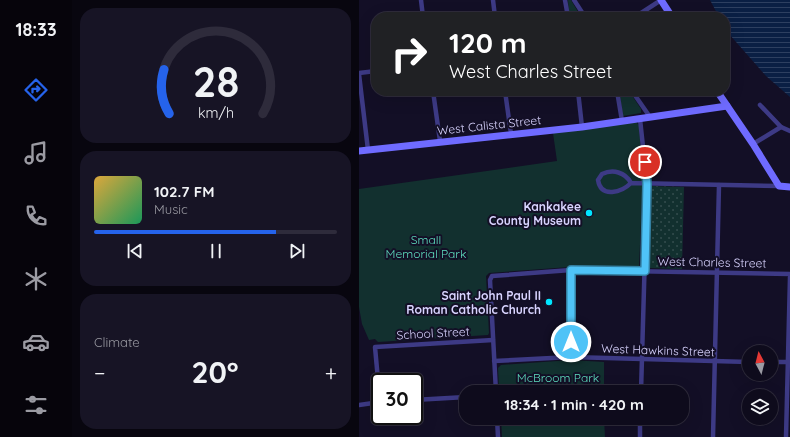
<!DOCTYPE html>
<html lang="en">
<head>
<meta charset="utf-8">
<style>
  body { margin:0; font-family:Quicksand,sans-serif; background:#171425; color:#f1f3f6; height:100vh; display:flex; flex-direction:column; font-size:15px; white-space:nowrap }
  * { box-sizing:border-box; margin:0 }
  p { font-size:13px; color:#9b9ba3 }
  .icon { flex:none; width:22px; height:22px; fill:none; stroke:currentColor; stroke-width:2; stroke-linecap:round; stroke-linejoin:round }
  .map { position:relative; flex:1; overflow:hidden }
  .side { display:flex; flex-direction:column; gap:8px; padding:8px; background:#08060f; width:287px }
  .side>* { flex:none }
  .banner { position:absolute; left:12px; top:12px; width:359px; height:84px; border-radius:16px; box-shadow:0 4px 16px #0002,0 0 0 1px #2e2b3b; background:#202124; color:#fff; overflow:hidden }
  .needle { width:26px; rotate:353deg }
  .controls { position:absolute; left:383px; top:345px; display:grid; gap:8px }
  .controls a { display:grid; place-items:center; width:36px; height:36px; border-radius:50%; background:#0e0b1c; box-shadow:0 4px 16px #0002,0 0 0 1px #2e2b3b; font-size:20px }
  .speed { position:absolute; left:12px; top:373px; display:flex; gap:8px; font-size:20px; font-weight:700; text-align:center }
  .speed>* { display:grid; place-content:center; width:52px; height:52px; border-radius:50%; background:#0e0b1c; box-shadow:0 4px 16px #0002,0 0 0 1px #2e2b3b; line-height:1 }
  .speed .limit { border:2px solid #111; border-radius:6px; background:#fff; color:#111 }
  .pin { position:absolute; display:grid; place-items:center; width:34px; height:34px; color:#fff; margin:-17px; border:2px solid #fff; border-radius:50%; box-shadow:0 1px 4px #0007 }
  .me { position:absolute; width:44px; margin:-22px; rotate:0deg; stroke-linejoin:round; filter:drop-shadow(0 0 3px #0008) }
  .turn { display:flex; align-items:center; gap:14px; height:84px; padding:0 12px; font-size:18px }
  .turn .icon { width:52px; height:52px; stroke-width:2.5 }
  .turn b { display:block; font-size:28px; line-height:34px }
  .big { font-size:30px; font-weight:700; line-height:1.1 }
  .side .tile { flex:1; display:flex; flex-direction:column; justify-content:center; gap:6px; min-width:0; padding:0 14px; border-radius:16px; background:#171425 }
  .side .dial { align-items:center; gap:0 }
  .dial svg { height:104px; overflow:visible; fill:none; stroke:#2e2b3b; stroke-width:7; stroke-linecap:round; text-anchor:middle }
  .dial text { fill:#f1f3f6; stroke:none }
  .song { display:flex; align-items:center; gap:12px }
  .cover { width:48px; height:48px; border-radius:6px; background:linear-gradient(135deg,hsl(40 70% 55%),hsl(150 70% 35%)) }
  .played { height:4px; border-radius:2px; background:linear-gradient(90deg,#2563eb 75%,#2e2b3b 75%) }
  .keys { display:flex; justify-content:space-around; direction:ltr }
  .heat { display:flex; justify-content:space-between; align-items:center; font-size:22px; direction:ltr }
  .trip { position:absolute; left:100px; top:385px; width:230px; height:40px; border-radius:16px; background:#0e0b1c; box-shadow:0 4px 16px #0002,0 0 0 1px #2e2b3b; font-weight:700; line-height:40px; text-align:center }
  main { display:flex; flex:1; min-height:0 }
  .dock { display:flex; flex-direction:column; width:72px; justify-content:space-around; align-items:center; background:#06040b; color:#9b9ba3 }
  .dock .icon { width:28px; height:28px }
  .dock .on { color:#2563eb }
  .dock b { font-size:18px; color:#f1f3f6 }
  .map>svg:first-child { display:block }
  .grass { fill:url(#grass-dots) }
  .green { fill:#12302f }
  .water { fill:url(#water-rules) }
  .lines { fill:none; stroke-linecap:round; stroke-linejoin:round }
  .street { stroke:#3d3a85; stroke-width:4.5 }
  .secondary { stroke:#6f6bff; stroke-width:7 }
  .route-casing { stroke:#337fa1; stroke-width:10 }
  .route { stroke:#4fc3f7; stroke-width:7 }
  .poi-dot { fill:#00e5ff; stroke:#130f26; stroke-width:1.5 }
  .labels { text-anchor:middle; dominant-baseline:central; stroke-width:4; stroke-linejoin:round; paint-order:stroke }
  .street-label { font-size:12px; fill:#d9d4ff; stroke:#130f26 }
  .poi-label { font-size:12px; font-weight:bold; fill:#d9d4ff; stroke:#130f26; text-anchor:end }
  .park-label { font-size:12px; fill:#5fe0c0; stroke:#130f26 }
</style>
</head>
<body>
<main>
<nav class="dock">
<b>18:33</b>
<svg class="icon on" aria-label="directions" viewBox="0 0 24 24"><path d="M12 3l9 9-9 9-9-9zM9 14v-3h6M13 9l2 2-2 2"/></svg>
<svg class="icon" aria-label="music" viewBox="0 0 24 24"><path d="M9 18V5l10-2v13"/><circle cx="6" cy="18" r="3"/><circle cx="16" cy="16" r="3"/></svg>
<svg class="icon" aria-label="phone" viewBox="0 0 24 24"><path d="M5 4h4l2 5-3 2q2 4 5 5l2-3 5 2v4C11 20 4 13 5 4z"/></svg>
<svg class="icon" aria-label="climate" viewBox="0 0 24 24"><path d="M12 3v18M4 7l16 10M4 17L20 7"/></svg>
<svg class="icon" aria-label="car" viewBox="0 0 24 24"><path d="M5 17H2v-5l4-1 3-4h7l3 4 3 1v5h-3M9 17h6M6 11h13"/><circle cx="7" cy="17" r="2"/><circle cx="17" cy="17" r="2"/></svg>
<svg class="icon" aria-label="filters" viewBox="0 0 24 24"><path d="M4 7h16M4 17h16"/><circle cx="9" cy="7" r="2"/><circle cx="15" cy="17" r="2"/></svg>
</nav>
<section class="side">
<div class="tile dial"><svg viewBox="0 0 100 80">
<path d="M14 69A42 42 0 1 1 86 69"/>
<path d="M14 69A42 42 0 0 1 10 35" stroke="#2563eb"/>
<text x="50" y="56" font-size="32" font-weight="700">28</text>
<text x="50" y="72" font-size="11">km/h</text>
</svg></div>
<div class="tile">
<div class="song"><i class="cover"></i><div><b>102.7 FM</b><p>Music</p></div></div>
<div class="played"></div>
<div class="keys"><svg class="icon" aria-label="previous" viewBox="0 0 24 24"><path d="M18 5L8 12l10 7zM5 5v14"/></svg><svg class="icon" aria-label="pause" viewBox="0 0 24 24"><path d="M8 5v14M16 5v14"/></svg><svg class="icon" aria-label="next" viewBox="0 0 24 24"><path d="M6 5l10 7-10 7zM19 5v14"/></svg></div>
</div>
<div class="tile"><p>Climate</p>
<div class="heat"><a>−</a><b class="big">20°</b><a>+</a></div>
</div>
</section>
<div class="map">
<svg width="431" height="437" viewBox="0 0 431 437">
  <defs>
    <pattern id="grass-dots" width="8" height="8" patternUnits="userSpaceOnUse"><rect width="8" height="8" fill="#12302f"/><path d="M2 2h.1M6 6h.1" fill="none" stroke="#344d4e" stroke-width="1.8" stroke-linecap="round"/></pattern>
    <pattern id="water-rules" width="6" height="5" patternUnits="userSpaceOnUse"><rect width="6" height="5" fill="#0a1f44"/><path d="M0 2.5h6" fill="none" stroke="#2d3f60"/></pattern>
  </defs>
  <rect width="100%" height="100%" fill="#130f26"/>
  <path class="grass" d="M292 186 325 187 323 269 289 268 290 188Z"/>
  <g class="green">
    <path d="M209 0H212L222 17H210Z"/>
    <path d="M260 91H270L282 109V113L264 116Z"/>
    <path d="M277 122 280 125 284 177 280 267H211L130 273 127 276 130 333 129 335 19 342 16 339 10 340 3 324 0 307V189L198 161 194 133Z"/>
    <path d="M212 360 245 362V392H140L139 368 142 365Z"/>
    <path d="M142 418H245L246 437H143Z"/>
  </g>
  <path class="water" d="M351 0H431V97L407 76 370 34 366 27V17H360Z"/>
  <g class="lines">
    <g class="street">
      <path d="M62 0 64 17"/>
      <path d="M134 0 136 17"/>
      <path d="M206 0 209 17"/>
      <path d="M215 0 226 17"/>
      <path d="M276 17 302 0"/>
      <path d="M0 73 17 71"/>
      <path d="M0 74 9 150"/>
      <path d="M74 91 81 141"/>
      <path d="M146 91 152 134"/>
      <path d="M219 91 223 127"/>
      <path d="M258 91 263 121"/>
      <path d="M273 91 291 117"/>
      <path d="M401 105 422 127 431 131"/>
      <path d="M281 119 288 184 282 392"/>
      <path d="M394 144 422 127"/>
      <path d="M272 183C263 192 242 199 239 180L243 174C254 169 266 172 272 183L420 186"/>
      <path d="M212 357V270"/>
      <path d="M135 361 212 357 390 362"/>
      <path d="M412 362H431"/>
      <path d="M137 392 131 280 133 276 212 270 431 274"/>
      <path d="M55 400 107 397"/>
      <path d="M21 402 16 347 134 340"/>
      <path d="M0 405 21 402"/>
      <path d="M138 418 139 437"/>
      <path d="M281 437V418"/>
      <path d="M354 437 360 185"/>
      <path d="M427 437 431 277"/>
    </g>
    <g class="secondary">
      <path d="M302 0 313 17"/>
      <path d="M358 91 394 144 420 186 431 187"/>
      <path d="M0 151 223 127 368 106"/>
    </g>
  </g>
  <g class="lines">
    <defs>
      <path id="route" d="M212 342V270L286 271 288 184 286 162"/>
    </defs>
    <use href="#route" class="route-casing"/>
    <use href="#route" class="route"/>
  </g>
  <g class="poi-dot">
    <circle cx="230" cy="213" r="4"/>
    <circle cx="190" cy="302" r="4"/>
  </g>
  <g class="labels">
    <g class="street-label">
      <text transform="translate(130 125) rotate(-6)">West Calista Street</text>
      <text transform="translate(353 262) rotate(1)">West Charles Street</text>
      <text transform="translate(74 333) rotate(-3)">School Street</text>
      <text transform="translate(299 350) rotate(2)">West Hawkins Street</text>
    </g>
    <g class="poi-label">
      <text x="222" y="206">Kankakee<tspan x="222" dy="14">County Museum</tspan></text>
      <text x="182" y="295">Saint John Paul II<tspan x="182" dy="14">Roman Catholic Church</tspan></text>
    </g>
    <g class="park-label">
      <text x="67" y="239">Small<tspan x="67" dy="14">Memorial Park</tspan></text>
      <text x="199" y="377">McBroom Park</text>
    </g>
  </g>
</svg>
<div class="controls">
<a><svg class="needle" viewBox="-14 -14 28 28"><path d="M0-13l5 13h-10z" fill="#e53935"/><path d="M0 13l5-13h-10z" fill="#9b9ba3"/></svg></a>
<a><svg class="icon" aria-label="layers" viewBox="0 0 24 24"><path d="M12 4l9 5-9 5-9-5zM3 14l9 5 9-5"/></svg></a>
</div>
<div class="speed"><div class="limit">30</div></div>
<div class="pin" style="left:286px;top:162px;background:#d93025"><svg class="icon" aria-label="arrive" viewBox="0 0 24 24"><path d="M6 21V4h12l-3 4 3 4H6"/></svg></div>
<svg class="me" style="left:212px;top:342px" viewBox="-20 -20 40 40"><circle r="17" fill="#4fc3f7" stroke="#fff" stroke-width="3"/><path d="M0-11L8 9 0 5-8 9z" fill="#fff"/></svg>
<div class="trip">18:34 · 1 min · 420 m</div>
<div class="banner">
<div class="turn"><svg class="icon" aria-label="right" viewBox="0 0 24 24"><path d="M7 20v-9h11M14 6l5 5-5 5"/></svg><div><b>120 m</b>West Charles Street</div></div>
</div>
</div>
</main>
</body>
</html>
